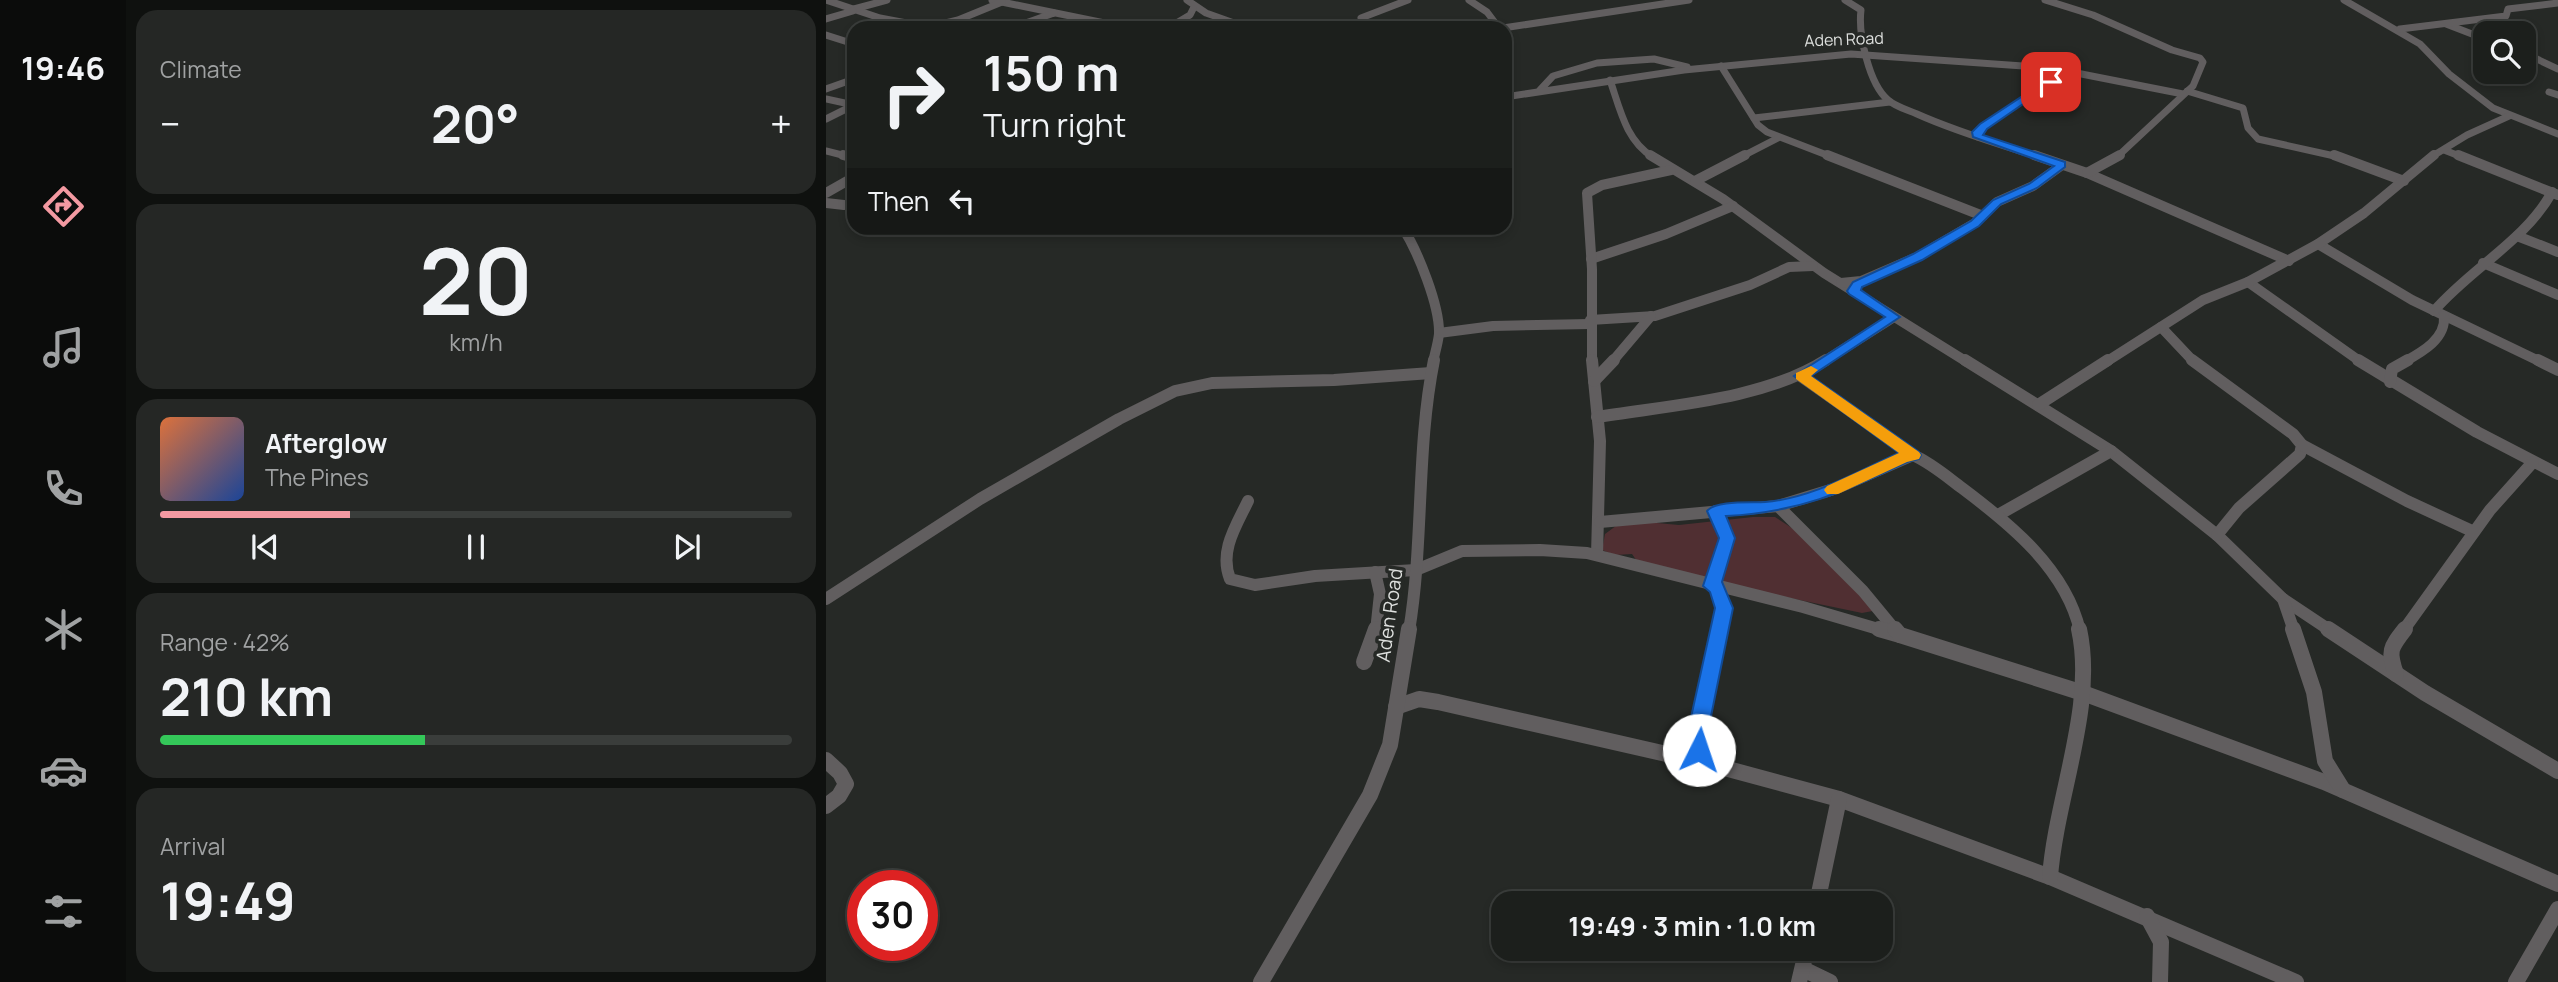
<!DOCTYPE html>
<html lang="en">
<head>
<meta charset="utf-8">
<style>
  body { margin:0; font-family:Manrope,sans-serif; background:#252725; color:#f1f3f6; height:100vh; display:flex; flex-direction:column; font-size:26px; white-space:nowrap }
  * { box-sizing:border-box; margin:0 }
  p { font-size:23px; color:#a0a2a3 }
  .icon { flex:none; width:38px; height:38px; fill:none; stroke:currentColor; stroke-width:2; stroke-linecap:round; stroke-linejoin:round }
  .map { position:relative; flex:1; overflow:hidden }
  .side { display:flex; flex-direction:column; gap:10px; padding:10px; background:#0f110f; width:700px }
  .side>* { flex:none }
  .banner { position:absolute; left:21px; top:21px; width:665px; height:214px; border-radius:21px; box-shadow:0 4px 10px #0003,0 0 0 2px #3a3d3b; background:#1c1f1c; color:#f1f3f6; overflow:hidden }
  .fabs { position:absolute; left:1647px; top:21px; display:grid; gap:14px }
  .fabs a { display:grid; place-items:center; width:63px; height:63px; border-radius:14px; background:#1c1f1c; box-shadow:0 4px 10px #0003,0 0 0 2px #3a3d3b; font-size:35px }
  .speed { position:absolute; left:21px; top:870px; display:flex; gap:14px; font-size:35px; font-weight:700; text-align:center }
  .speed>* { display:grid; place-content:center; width:91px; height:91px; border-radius:50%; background:#1c1f1c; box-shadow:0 4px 10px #0003,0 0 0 2px #3a3d3b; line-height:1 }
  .speed .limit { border:10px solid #d22; background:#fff; color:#111 }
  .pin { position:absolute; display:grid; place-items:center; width:60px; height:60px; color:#fff; margin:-30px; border-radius:14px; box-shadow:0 4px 10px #0006 }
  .me { position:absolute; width:77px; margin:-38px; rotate:4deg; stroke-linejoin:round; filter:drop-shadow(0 0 5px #0008) }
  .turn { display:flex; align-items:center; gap:24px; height:147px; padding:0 21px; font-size:32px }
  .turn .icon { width:91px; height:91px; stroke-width:2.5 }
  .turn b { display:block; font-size:49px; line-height:60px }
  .then { display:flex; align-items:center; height:66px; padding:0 21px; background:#0003; gap:14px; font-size:26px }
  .big { font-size:52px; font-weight:700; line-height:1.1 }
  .side .tile { flex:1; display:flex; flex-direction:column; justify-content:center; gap:10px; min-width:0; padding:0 24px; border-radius:21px; background:#252725 }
  .side .dial { align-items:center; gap:0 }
  .dial b { font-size:91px; line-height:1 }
  .song { display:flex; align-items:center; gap:21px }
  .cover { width:84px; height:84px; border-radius:10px; background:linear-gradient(135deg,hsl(20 70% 55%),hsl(220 70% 35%)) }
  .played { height:7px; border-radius:4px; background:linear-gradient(90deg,#f49aa2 30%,#3a3d3b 30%) }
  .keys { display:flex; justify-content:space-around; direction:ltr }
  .heat { display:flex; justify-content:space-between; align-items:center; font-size:38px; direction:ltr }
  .charge { height:10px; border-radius:5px; background:linear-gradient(90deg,#34c759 42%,#3a3d3b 0) }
  .trip { position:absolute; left:665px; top:891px; width:402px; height:70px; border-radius:21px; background:#1c1f1c; box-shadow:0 4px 10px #0003,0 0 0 2px #3a3d3b; font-weight:700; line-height:70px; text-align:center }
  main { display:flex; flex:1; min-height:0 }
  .tabs { display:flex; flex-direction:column; width:126px; justify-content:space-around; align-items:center; background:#0b0c0b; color:#a0a2a3 }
  .tabs .icon { width:49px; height:49px }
  .tabs .on { color:#f49aa2 }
  .tabs b { font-size:32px; color:#f1f3f6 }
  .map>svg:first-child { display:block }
  .green { fill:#502f32 }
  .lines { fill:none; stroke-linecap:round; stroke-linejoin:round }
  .minor-far3 { stroke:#615e5f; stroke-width:7 }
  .minor-far2 { stroke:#615e5f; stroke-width:10 }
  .minor-far1 { stroke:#615e5f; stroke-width:12 }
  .minor { stroke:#615e5f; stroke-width:16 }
  .route { fill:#1a73e8; stroke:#114b97; stroke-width:2 }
  .slow { fill:#f59e0b }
  .labels { text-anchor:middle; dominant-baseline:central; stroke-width:7; stroke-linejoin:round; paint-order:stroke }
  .far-street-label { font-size:16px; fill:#dfe1df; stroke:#262926 }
  .street-label { font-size:19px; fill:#dfe1df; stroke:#262926 }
</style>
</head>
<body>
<main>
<nav class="tabs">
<b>19:46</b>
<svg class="icon on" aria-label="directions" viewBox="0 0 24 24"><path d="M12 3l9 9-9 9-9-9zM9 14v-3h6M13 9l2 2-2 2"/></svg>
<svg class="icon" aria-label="music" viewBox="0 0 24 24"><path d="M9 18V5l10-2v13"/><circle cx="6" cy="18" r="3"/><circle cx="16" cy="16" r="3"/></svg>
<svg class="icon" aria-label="phone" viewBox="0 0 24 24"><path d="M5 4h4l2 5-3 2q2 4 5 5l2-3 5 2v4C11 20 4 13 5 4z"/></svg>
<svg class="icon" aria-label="climate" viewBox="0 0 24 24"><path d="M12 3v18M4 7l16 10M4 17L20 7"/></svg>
<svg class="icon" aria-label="car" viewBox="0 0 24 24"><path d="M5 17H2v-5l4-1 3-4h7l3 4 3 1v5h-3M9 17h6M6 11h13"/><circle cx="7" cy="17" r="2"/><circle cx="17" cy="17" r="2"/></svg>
<svg class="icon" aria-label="filters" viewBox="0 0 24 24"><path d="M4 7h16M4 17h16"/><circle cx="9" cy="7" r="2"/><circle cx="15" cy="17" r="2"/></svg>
</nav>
<section class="side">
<div class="tile"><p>Climate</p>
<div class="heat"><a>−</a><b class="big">20°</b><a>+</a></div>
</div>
<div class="tile dial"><b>20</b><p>km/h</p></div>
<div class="tile">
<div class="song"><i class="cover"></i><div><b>Afterglow</b><p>The Pines</p></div></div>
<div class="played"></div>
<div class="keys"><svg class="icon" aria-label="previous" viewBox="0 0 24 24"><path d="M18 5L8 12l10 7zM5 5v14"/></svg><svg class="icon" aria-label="pause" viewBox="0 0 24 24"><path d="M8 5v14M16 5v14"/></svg><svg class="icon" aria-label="next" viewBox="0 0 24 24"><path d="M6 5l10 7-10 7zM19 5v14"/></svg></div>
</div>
<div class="tile"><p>Range · 42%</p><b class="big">210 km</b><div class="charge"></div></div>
<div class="tile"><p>Arrival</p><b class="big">19:49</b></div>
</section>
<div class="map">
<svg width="1732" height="982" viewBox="0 0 1732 982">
  <rect width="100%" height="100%" fill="#262926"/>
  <path class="green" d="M927 517H949L986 541 1052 610 1036 613 815 567 806 554 789 555 776 550 779 534 798 520 853 525Z"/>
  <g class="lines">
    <g class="minor-far3">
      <path d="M0 0 54 18 107 28"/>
      <path d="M166 0 303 28"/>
      <path d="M361 0 380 13 422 28"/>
      <path d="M643 0 661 12 673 28"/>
      <path d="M1019 0 1035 10C1032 34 1043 84 1062 100 1070 107 1082 110 1091 114 1131 132 1173 144 1213 157"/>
      <path d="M1219 0 1267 15 1346 50 1374 58 1377 62 1367 86 1291 157"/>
      <path d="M1518 0 1594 44 1623 74 1667 108 1732 134"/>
      <path d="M28 9 61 0"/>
      <path d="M535 18 582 0"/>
      <path d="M0 19 27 11"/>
      <path d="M1620 24 1659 39"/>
      <path d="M103 27 132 20 176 2"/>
      <path d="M186 28 228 13"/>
      <path d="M313 28 344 27"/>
      <path d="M342 28 364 15 367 9"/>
      <path d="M677 28 863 0"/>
      <path d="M1574 29 1680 16 1682 9 1732 3"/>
      <path d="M0 35 28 44"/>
      <path d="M1698 53 1732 69"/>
      <path d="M895 66 932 125 941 132 1006 157"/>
      <path d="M784 80C794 109 800 141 827 157"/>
      <path d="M0 89 28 79"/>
      <path d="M714 90 727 76 771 63 828 59 861 67"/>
      <path d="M1361 91 1417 108 1422 128 1432 139 1513 157"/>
      <path d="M1723 92 1732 95"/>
      <path d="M679 97 858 70 1025 54 1225 68 1357 94"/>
      <path d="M0 99 28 105"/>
      <path d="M928 118 1064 102"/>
      <path d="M0 119 28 105"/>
      <path d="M1152 137V132L1157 127 1225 82V68"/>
      <path d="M1618 150 1636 157"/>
      <path d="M0 151 24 157"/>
      <path d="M915 157 952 138"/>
      <path d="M1605 157 1641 135 1683 116"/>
    </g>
    <g class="minor-far2">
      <path d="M17 155 28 158"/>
      <path d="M824 155 897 199 998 273 1141 362"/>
      <path d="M1001 155 1157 216"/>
      <path d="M1208 155 1261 173 1463 261"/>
      <path d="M1508 155 1578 181"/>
      <path d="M1632 155 1732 195"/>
      <path d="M1261 173 1294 155"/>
      <path d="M869 181 919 155"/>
      <path d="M0 193 28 177"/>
      <path d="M0 203 18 205"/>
      <path d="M577 228C592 252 614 306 613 334 612 343 609 353 607 362"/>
      <path d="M1691 236 1732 252"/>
      <path d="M1492 244 1586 300 1715 362"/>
      <path d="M765 259 840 234 907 206"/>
      <path d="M1657 263 1732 295"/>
      <path d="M1422 282 1535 362"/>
      <path d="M1015 283 1035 281 1091 257 1149 223 1171 202 1207 186 1236 165"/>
      <path d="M1608 311C1644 269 1700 240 1726 192"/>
      <path d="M764 320 829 316 924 285 963 267 987 266"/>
      <path d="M1335 327 1368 362"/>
      <path d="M613 333 667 326 764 324"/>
      <path d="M766 362V269L761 193 776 185 845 170"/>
      <path d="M786 362 825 316"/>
      <path d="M997 362 1068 317"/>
      <path d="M1280 362 1377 300 1422 282 1492 244 1538 213 1608 155"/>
      <path d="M1578 362C1596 352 1620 339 1618 316"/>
    </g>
    <g class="minor-far1">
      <path d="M766 360 774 441 771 555"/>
      <path d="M1139 360 1285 451 1391 535 1457 599 1505 631"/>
      <path d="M1366 360 1467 434 1476 445 1474 454 1413 508 1391 535"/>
      <path d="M1532 360 1651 432 1732 474"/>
      <path d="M1712 360 1732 370"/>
      <path d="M975 376 1087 455"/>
      <path d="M768 381 788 360"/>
      <path d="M1564 382 1566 369 1582 360"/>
      <path d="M1212 405 1282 360"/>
      <path d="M771 417C845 405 937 400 1000 360"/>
      <path d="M1476 445 1581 501 1646 531"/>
      <path d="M422 501C410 526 393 551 404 579L429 585 489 576 590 570 636 551 714 550 761 553 977 607 1059 631"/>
      <path d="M952 506 1037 591 1070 631"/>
      <path d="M1172 515 1285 451"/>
      <path d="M774 522 952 506 1011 488 1087 455C1105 463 1120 476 1136 488 1184 524 1240 569 1254 631"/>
      <path d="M549 572 554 594 550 631"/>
      <path d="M886 586 901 538 890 511"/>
      <path d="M891 587 897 601 894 631"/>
      <path d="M0 599 154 499 293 419 349 391 386 383 508 380 605 373"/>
      <path d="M1457 599 1468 631"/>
      <path d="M583 631C598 542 590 449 608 360"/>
      <path d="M1577 631 1664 510 1707 462"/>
    </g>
    <g class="minor">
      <path d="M1053 629 1074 635"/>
      <path d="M1069 629 1074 635 1257 693 1498 782 1732 884"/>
      <path d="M1467 629 1488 692 1499 761 1517 790"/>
      <path d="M1502 629 1599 693 1732 771"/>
      <path d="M538 662 550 629"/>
      <path d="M1570 674C1562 651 1564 648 1579 629"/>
      <path d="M570 707 593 699 612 702 880 763 1013 799 1224 877 1470 982"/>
      <path d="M0 760 14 773 20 784 13 796 0 806"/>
      <path d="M880 763 871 741 895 629"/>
      <path d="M1224 877C1230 797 1270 706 1253 629"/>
      <path d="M991 903 1013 799"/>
      <path d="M1321 916 1335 942 1334 982"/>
      <path d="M977 969 1004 982"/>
      <path d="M435 982 544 795 564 745 583 629"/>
      <path d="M973 982 981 948"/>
      <path d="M1690 982 1732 909"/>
    </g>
  </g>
  <path class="route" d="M1221 80 1229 82 1161 129 1157 135 1239 162V167L1211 188 1175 204 1153 226 1096 260 1036 287 1035 290 1074 317 985 376 1093 452 1095 455 1093 459 1081 462C1015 493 974 512 900 516L909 538 896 582 907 608 882 731 883 750 881 756 873 759 866 756 862 731 889 608 884 592 877 586 893 538 881 511C889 500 926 503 939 502 987 498 1030 472 1073 453L968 376 1059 317 1023 294 1021 291 1027 282 1087 254 1145 221 1167 200 1203 184 1228 166 1147 137 1146 132 1154 124Z"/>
  <path class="slow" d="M985 366 992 370 985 376 1093 452 1095 455 1093 459 1081 462 1012 494H1001L998 490 1001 486 1073 453 970 379V373Z"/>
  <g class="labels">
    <g class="far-street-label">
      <text transform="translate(1018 39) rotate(-2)">Aden Road</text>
    </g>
    <g class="street-label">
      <text transform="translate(563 615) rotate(-82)">Aden Road</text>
    </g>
  </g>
</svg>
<div class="fabs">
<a><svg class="icon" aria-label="search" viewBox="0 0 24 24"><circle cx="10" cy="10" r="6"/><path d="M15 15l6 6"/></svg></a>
</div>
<div class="speed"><div class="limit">30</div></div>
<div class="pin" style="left:1225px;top:82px;background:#d93025"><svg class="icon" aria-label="arrive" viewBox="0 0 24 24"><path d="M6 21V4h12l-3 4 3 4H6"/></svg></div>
<svg class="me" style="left:873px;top:750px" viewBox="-20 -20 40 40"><circle r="19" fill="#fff"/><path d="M0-13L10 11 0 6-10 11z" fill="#1a73e8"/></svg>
<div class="trip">19:49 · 3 min · 1.0 km</div>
<div class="banner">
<div class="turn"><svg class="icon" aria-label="right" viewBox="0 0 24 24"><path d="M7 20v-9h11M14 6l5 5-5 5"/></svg><div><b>150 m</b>Turn right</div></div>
<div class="then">Then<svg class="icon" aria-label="left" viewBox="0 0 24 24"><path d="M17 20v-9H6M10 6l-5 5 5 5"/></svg></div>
</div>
</div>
</main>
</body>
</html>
